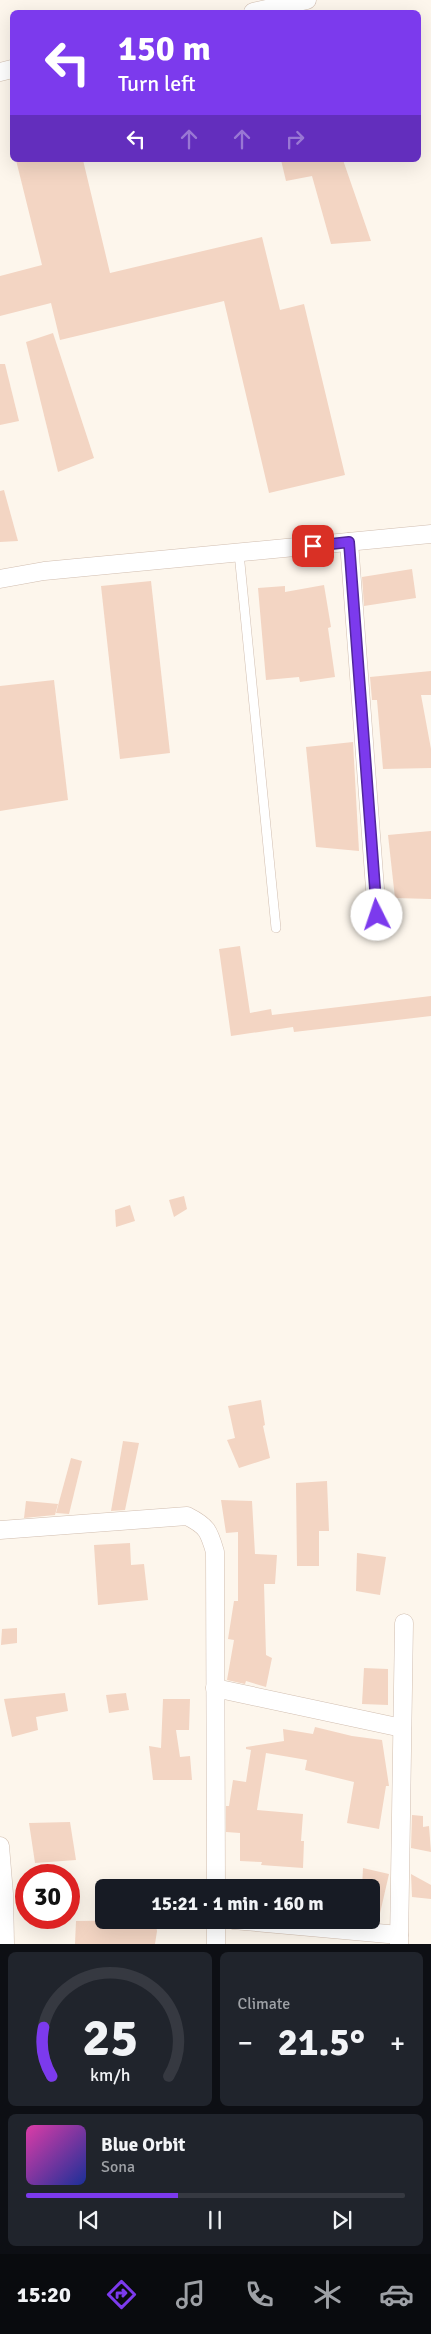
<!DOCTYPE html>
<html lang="en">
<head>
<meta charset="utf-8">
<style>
  body { margin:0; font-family:Signika,sans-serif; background:#20242c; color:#f1f3f6; height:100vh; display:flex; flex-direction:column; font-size:19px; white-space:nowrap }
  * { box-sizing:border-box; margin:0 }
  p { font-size:16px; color:#9ea1a6 }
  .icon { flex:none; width:28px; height:28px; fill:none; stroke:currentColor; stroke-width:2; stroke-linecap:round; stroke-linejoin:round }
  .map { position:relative; height:1944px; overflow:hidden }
  .details { display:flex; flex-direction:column; gap:8px; padding:8px; background:#0d0f14; flex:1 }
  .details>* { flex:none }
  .guide { position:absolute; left:10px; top:10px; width:411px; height:152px; border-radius:8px; box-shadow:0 5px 20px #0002; background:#7c3aed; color:#fff; overflow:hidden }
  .speed { position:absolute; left:15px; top:1864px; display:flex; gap:10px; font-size:25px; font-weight:700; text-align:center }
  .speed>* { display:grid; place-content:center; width:65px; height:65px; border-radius:50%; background:#171b24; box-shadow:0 5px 20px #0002; line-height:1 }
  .speed .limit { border:8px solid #d22; background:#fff; color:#111 }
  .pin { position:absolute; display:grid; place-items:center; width:42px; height:42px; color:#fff; margin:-21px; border-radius:10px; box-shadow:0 2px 8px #0006 }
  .me { position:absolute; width:55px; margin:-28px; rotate:356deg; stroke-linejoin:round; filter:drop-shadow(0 0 4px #0008) }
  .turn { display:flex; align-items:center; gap:18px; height:105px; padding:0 25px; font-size:22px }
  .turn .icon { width:65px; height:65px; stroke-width:2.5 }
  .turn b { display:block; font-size:35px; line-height:42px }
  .lanes { display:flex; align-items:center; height:48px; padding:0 25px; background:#0003; justify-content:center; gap:25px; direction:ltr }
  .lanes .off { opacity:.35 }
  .big { font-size:38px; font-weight:700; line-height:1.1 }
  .details .widget { flex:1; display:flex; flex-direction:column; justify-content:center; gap:8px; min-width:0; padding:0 18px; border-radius:8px; background:#20242c }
  .details .dial { align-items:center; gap:0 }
  .dial svg { height:130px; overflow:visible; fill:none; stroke:#363941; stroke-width:7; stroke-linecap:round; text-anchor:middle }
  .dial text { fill:#f1f3f6; stroke:none }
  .song { display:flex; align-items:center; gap:15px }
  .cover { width:60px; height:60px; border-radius:8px; background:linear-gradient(135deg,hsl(320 70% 55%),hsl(230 70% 35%)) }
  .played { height:5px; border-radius:2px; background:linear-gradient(90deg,#7c3aed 40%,#363941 40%) }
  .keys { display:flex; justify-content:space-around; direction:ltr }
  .heat { display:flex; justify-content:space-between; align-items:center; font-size:28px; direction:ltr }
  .details .tiles { flex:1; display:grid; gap:8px; grid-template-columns:1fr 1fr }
  .widget:last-child { grid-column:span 2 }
  .trip { position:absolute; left:95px; top:1879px; width:285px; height:50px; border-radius:8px; background:#171b24; box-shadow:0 5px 20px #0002; font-weight:700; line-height:50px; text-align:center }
  .tab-bar { display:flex; height:80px; justify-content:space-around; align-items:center; background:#090b0e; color:#9ea1a6 }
  .tab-bar .icon { width:35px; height:35px }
  .tab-bar .on { color:#7c3aed }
  .tab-bar b { font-size:22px; color:#f1f3f6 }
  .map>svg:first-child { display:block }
  .building { fill:#f3d5c3 }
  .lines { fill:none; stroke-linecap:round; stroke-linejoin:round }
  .service-casing { stroke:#d1beb0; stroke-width:10 }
  .minor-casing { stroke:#d1beb0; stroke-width:19 }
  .service { stroke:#fff; stroke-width:9 }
  .minor { stroke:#fff; stroke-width:18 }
  .route-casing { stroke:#51269a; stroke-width:12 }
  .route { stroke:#7c3aed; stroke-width:9 }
</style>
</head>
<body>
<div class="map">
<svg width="431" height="1944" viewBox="0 0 431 1944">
  <rect width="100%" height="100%" fill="#fdf6ec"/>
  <g class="building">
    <path d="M16 160H83L110 273 262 237 280 310 304 304 345 475 269 493 224 301 60 340 51 303 0 316V276L42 265Z"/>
    <path d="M281 160H343L371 241 331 244 312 176 286 181Z"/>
    <path d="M53 333 94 458 58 472 26 342Z"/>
    <path d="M0 364H5L19 421 0 425Z"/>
    <path d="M4 490 18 541 0 542V491Z"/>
    <path d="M412 569 416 598 364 606 362 577Z"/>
    <path d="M151 581 170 753 120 759 101 586Z"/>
    <path d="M324 585 331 627 328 628 335 677 300 682 299 677 266 680 258 588 285 586V592Z"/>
    <path d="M431 671V695H421L431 749V768L383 769 377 700H372L370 677Z"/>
    <path d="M54 680 68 800 0 811V686Z"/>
    <path d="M353 742 359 851 316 847 306 747Z"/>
    <path d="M431 831V899L395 898 388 835Z"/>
    <path d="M240 946 250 1013 271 1009 272 1015 431 996V1016L294 1032 293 1027 231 1036 219 949Z"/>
    <path d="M184 1196 187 1209 174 1217 169 1200Z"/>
    <path d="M130 1205 135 1221 116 1227 115 1210Z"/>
    <path d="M261 1400 265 1425 263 1426 270 1458 239 1468 227 1440 235 1438 228 1406Z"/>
    <path d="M123 1441 139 1443 125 1510 111 1511Z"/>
    <path d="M71 1458 82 1461 69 1514 56 1513Z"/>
    <path d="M327 1481 329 1531H319V1566H297L296 1483Z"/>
    <path d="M221 1500 252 1501 255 1554 277 1555 275 1584H264L266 1655 272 1658 266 1687 246 1681 245 1684 227 1680 234 1640 228 1639 234 1601H238V1532L226 1533Z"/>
    <path d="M26 1501 58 1504 55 1515 24 1518Z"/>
    <path d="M130 1543 131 1565 144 1564 148 1600 98 1605 94 1545Z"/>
    <path d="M357 1553 386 1557 380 1595 356 1591Z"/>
    <path d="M17 1628V1643L1 1645 2 1629Z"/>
    <path d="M364 1668 388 1669V1705L362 1704Z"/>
    <path d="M65 1693 68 1711 36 1717 38 1730 12 1737 4 1699Z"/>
    <path d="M126 1693 129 1710 109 1713 106 1695Z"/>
    <path d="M163 1699H190L189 1730H176L180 1757 190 1756 192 1780H153L149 1746 161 1748Z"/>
    <path d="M315 1727 352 1736 382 1740 389 1786H386L379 1829 347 1823 354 1782 305 1770 307 1760 266 1753 257 1810 303 1814 301 1841H304L303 1868 261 1865 262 1862 240 1861V1833L226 1832V1806H229L233 1780 246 1782 251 1750 246 1749V1747L284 1741 283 1729 313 1734Z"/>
    <path d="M412 1815 423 1816V1827L429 1826 431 1852 411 1848Z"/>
    <path d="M70 1822 76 1860 35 1863 29 1823Z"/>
    <path d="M363 1868 389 1874 378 1922H371V1888H362Z"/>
    <path d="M411 1874 431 1885V1899L412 1897Z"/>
    <path d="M155 1920 157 1931 155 1944H75L76 1921Z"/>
  </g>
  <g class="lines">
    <defs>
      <path id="service" d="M239 553 276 928"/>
      <g id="minor">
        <path d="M253 12 307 0"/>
        <path d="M0 72 12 69"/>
        <path d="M349 542 377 915"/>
        <path d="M0 579 44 571 431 534"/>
        <path d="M0 1530 187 1516C207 1526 209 1531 215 1552L216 1888"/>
        <path d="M215 1688 402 1728"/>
        <path d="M0 1846 4 1894 5 1944"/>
        <path d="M216 1920V1944"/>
        <path d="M233 1920 399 1935"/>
        <path d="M399 1944 404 1623"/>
      </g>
    </defs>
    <use href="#service" class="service-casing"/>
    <use href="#minor" class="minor-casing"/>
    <use href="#service" class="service"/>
    <use href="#minor" class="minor"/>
  </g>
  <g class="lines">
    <defs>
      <path id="route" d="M313 546 349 542 377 915"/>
    </defs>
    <use href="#route" class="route-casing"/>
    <use href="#route" class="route"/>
  </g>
</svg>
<div class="speed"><div class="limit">30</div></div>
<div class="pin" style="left:313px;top:546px;background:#d93025"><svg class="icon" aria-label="arrive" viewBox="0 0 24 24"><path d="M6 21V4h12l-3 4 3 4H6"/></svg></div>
<svg class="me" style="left:377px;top:915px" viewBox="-20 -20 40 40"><circle r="19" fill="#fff"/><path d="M0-13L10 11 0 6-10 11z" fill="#7c3aed"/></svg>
<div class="trip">15:21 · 1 min · 160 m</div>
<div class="guide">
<div class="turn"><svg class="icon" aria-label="left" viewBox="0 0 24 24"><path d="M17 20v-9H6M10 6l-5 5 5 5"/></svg><div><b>150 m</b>Turn left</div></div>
<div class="lanes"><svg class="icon" aria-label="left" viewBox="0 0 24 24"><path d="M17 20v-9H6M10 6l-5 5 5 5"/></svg><svg class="icon off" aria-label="ahead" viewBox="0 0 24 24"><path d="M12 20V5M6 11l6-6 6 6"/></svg><svg class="icon off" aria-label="ahead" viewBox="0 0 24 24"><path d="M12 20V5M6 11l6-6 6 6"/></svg><svg class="icon off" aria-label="right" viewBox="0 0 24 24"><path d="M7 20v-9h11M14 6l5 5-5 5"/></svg></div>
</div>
</div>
<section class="details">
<div class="tiles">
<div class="widget dial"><svg viewBox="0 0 100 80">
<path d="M14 69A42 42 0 1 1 86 69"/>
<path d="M14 69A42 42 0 0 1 9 39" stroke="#7c3aed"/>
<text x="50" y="56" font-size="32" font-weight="700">25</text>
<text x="50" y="72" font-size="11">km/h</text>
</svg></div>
<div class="widget"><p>Climate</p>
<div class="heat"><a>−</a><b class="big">21.5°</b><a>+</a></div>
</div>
<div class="widget">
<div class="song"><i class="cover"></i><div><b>Blue Orbit</b><p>Sona</p></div></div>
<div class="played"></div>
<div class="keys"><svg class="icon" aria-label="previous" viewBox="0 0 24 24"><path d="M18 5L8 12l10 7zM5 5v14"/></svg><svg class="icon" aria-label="pause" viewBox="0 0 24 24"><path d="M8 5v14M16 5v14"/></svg><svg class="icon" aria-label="next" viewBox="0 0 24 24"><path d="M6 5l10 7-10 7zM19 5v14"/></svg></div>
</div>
</div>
</section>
<nav class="tab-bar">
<b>15:20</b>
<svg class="icon on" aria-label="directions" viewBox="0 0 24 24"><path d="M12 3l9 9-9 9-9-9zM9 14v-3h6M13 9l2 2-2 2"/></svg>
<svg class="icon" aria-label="music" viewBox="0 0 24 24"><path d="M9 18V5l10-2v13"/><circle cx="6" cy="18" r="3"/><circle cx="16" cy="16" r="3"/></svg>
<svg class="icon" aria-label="phone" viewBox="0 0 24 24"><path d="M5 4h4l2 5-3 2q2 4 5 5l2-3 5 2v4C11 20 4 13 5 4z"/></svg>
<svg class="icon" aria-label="climate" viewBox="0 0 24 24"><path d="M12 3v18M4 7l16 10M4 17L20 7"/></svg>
<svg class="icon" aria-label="car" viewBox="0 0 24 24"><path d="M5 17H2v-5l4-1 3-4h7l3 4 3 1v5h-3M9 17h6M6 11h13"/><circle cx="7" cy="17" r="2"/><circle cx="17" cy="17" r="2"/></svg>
</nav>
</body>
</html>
